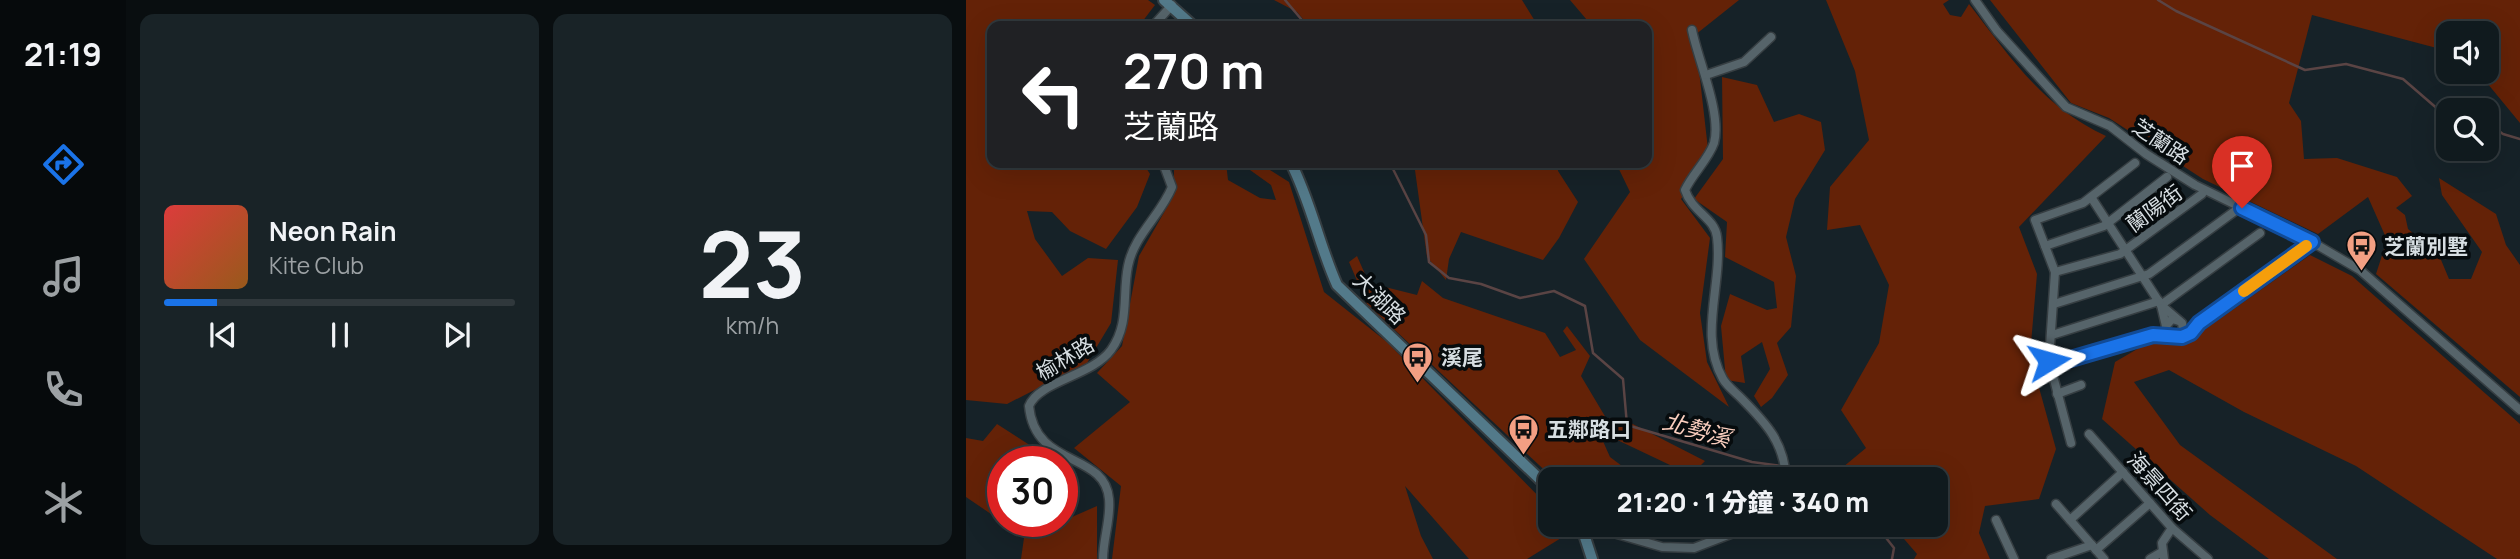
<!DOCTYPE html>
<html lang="zh-TW">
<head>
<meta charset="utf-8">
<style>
  body { margin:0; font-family:Manrope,"Noto Sans TC",sans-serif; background:#192327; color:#f1f3f6; height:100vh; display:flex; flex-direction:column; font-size:26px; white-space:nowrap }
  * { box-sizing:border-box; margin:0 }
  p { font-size:23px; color:#9ca1a4 }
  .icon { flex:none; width:38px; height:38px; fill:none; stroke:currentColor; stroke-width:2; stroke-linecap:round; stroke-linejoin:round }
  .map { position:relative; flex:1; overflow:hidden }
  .panel { display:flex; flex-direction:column; gap:14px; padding:14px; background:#090e10; width:840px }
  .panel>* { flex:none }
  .hud { position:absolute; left:21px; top:21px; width:665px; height:147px; border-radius:14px; box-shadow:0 7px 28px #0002,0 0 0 2px #30383c; background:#202124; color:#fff; overflow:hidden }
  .tools { position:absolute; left:1470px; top:21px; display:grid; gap:14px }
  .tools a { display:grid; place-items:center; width:63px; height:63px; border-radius:14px; background:#101a1e; box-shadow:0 7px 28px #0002,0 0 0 2px #30383c; font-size:35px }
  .speed { position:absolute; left:21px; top:446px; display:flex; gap:14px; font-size:35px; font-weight:700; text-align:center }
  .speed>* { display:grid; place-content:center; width:91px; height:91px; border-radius:50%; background:#101a1e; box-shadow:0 7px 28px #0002,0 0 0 2px #30383c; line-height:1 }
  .speed .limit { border:10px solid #d22; background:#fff; color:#111 }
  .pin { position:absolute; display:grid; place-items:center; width:60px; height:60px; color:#fff; margin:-72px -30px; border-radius:50% 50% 50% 0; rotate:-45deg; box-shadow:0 0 7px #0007 }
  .pin .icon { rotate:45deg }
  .me { position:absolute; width:77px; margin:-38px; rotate:82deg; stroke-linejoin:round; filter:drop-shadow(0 0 5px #0008) }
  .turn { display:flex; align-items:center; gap:24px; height:147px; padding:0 21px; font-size:32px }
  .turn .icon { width:91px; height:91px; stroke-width:2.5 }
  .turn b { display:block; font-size:49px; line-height:60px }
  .panel .tile { flex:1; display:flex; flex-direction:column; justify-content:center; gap:10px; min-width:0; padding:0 24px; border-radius:14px; background:#192327 }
  .panel .dial { align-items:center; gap:0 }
  .dial b { font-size:91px; line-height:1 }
  .song { display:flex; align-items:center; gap:21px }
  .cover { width:84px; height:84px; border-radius:10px; background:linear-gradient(135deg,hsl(0 70% 55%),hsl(30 70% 35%)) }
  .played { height:7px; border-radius:4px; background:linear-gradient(90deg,#1a73e8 15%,#30383c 15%) }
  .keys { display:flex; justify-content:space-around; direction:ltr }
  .panel .tiles { flex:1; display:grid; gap:14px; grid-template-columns:repeat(2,1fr) }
  .trip { position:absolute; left:572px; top:467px; width:410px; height:70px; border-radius:14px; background:#101a1e; box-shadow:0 7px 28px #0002,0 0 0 2px #30383c; font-weight:800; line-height:70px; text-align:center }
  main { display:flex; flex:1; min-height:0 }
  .dock { display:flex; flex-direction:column; width:126px; justify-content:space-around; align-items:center; background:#060a0c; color:#9ca1a4 }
  .dock .icon { width:49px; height:49px }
  .dock .current { color:#1a73e8 }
  .dock b { font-size:32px; color:#f1f3f6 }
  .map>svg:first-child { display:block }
  .green { fill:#642207 }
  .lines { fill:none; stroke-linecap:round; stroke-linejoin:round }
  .stream { stroke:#5a4444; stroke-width:2.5 }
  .street-casing { stroke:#363e42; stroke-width:11 }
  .secondary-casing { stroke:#363e42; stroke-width:14 }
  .street { stroke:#56646a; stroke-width:8 }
  .secondary { stroke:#537a8a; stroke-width:10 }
  .route-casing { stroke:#114b97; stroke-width:18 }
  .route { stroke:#1a73e8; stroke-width:12 }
  .slow { stroke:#f59e0b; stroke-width:12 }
  .labels { text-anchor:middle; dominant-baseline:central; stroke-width:7; stroke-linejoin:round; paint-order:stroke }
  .street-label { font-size:21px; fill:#d7dee2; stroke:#060b0d }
  .poi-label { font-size:21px; font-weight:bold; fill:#d7dee2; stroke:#060b0d; text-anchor:start }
  .water-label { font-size:23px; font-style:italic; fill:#facebe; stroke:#060b0d }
</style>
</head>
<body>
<main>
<nav class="dock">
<b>21:19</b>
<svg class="icon current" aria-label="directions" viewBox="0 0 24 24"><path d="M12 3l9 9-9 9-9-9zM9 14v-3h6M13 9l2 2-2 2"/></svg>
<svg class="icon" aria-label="music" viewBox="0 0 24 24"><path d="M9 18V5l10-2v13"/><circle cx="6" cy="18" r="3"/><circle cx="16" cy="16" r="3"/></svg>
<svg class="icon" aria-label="phone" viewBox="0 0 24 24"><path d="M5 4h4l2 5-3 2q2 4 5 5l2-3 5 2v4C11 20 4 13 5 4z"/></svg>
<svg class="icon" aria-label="climate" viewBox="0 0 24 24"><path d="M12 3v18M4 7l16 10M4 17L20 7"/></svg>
</nav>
<section class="panel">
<div class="tiles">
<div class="tile">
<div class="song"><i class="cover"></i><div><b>Neon Rain</b><p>Kite Club</p></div></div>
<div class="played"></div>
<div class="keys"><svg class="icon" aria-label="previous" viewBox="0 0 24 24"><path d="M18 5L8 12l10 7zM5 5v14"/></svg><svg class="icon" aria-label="pause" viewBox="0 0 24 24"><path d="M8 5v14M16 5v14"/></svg><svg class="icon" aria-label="next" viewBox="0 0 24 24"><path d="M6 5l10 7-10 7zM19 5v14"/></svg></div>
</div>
<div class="tile dial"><b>23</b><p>km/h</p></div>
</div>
</section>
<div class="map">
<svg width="1554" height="559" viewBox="0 0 1554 559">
  <rect width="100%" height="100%" fill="#162228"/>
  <g class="green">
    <path d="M0 0H182L189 5 173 26H26V163H177L184 174 171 207 140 249 104 231 86 212 61 211 69 239 96 276 122 258 152 260 145 323 121 363 41 404 0 400Z"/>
    <path d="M308 0H556L572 26H343L331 12Z"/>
    <path d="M604 0H773L729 35 743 158 715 199 744 238 734 313 741 362 763 407 674 340 618 259 664 192 650 163H681V26H622L621 20Z"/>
    <path d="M860 0H983L977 4 984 15 995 17 1003 4C1045 58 1076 106 1140 136L1053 227 1071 274 1064 355 1090 449 1073 499 1019 506 1013 533 1024 559H948L951 554 926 525H970V480L879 479 871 472 900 448 875 410 913 343 923 285 894 225 861 230 864 187 903 140 889 71Z"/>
    <path d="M1024 0H1554V123L1512 72H1521V33H1482V51L1346 15 1323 103 1335 121 1338 159 1371 158 1431 177 1446 196 1430 208 1439 215 1442 229 1473 255 1483 279H1505L1516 252 1476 195 1473 178 1530 214 1540 245 1554 265V397L1410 274 1421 240 1402 197 1352 234 1237 179 1143 118 1105 103Z"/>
    <path d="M756 77 791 85 808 122 833 114 855 122 859 150 829 199 820 237 830 276 825 327 811 343 822 375 806 398 795 407 788 396 804 369 796 342 775 356 779 383 760 380 755 326 764 294 801 310 811 308 808 282 759 257 761 222 728 199 757 159Z"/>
    <path d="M208 163H260L262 180 294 198 310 200 305 185 284 170H304L323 182 358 292 421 342 584 508V525H594L600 535 561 559H503L439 486 455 536 467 559H146L155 486 108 448 164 402 131 373 156 346 173 256 208 195Z"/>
    <path d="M448 163H591L592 171 612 202 593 238 577 260 495 232 483 259 480 280 461 257Z"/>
    <path d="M1344 255 1386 276 1554 424V559H1531L1390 466 1278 412 1203 370 1168 382 1214 445 1371 559H1303L1244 515 1136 419 1149 362 1185 341 1221 342Z"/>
    <path d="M391 256 403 283 451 295 456 281 477 298 579 333 594 357 610 350 597 331 601 326 624 356 615 376 640 418H655L739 461 725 475 645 437 636 439 644 457 668 475 664 479H588L401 304 383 262Z"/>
    <path d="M31 424 90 462H37V522H56L44 527 0 497V438L17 441Z"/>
    <path d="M131 506V559H55L58 538Z"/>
  </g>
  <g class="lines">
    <g class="stream">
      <path d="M319 0 341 26"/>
      <path d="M1192 0 1210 11 1339 70 1380 64 1437 79 1474 111 1482 112"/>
      <path d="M1521 122 1537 134 1554 139"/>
      <path d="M424 163 460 235 463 262 483 278 515 284 554 298 588 291 619 306 627 353 657 379 661 425 786 462 852 471 862 480"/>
      <path d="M910 525 928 548 926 559"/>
    </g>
    <defs>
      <g id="street">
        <path d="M1009 0 1031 31 1100 107 1144 126 1180 154 1229 185 1346 242 1394 270 1554 410"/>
        <path d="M187 26 206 5"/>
        <path d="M726 30C732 60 756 114 748 143 742 160 727 173 719 190 726 212 749 218 751 237 757 284 732 335 757 379 761 386 769 392 775 398 800 423 819 443 820 480"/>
        <path d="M740 75 778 62 805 37"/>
        <path d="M1125 197 1195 305 1200 326"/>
        <path d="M1079 246 1138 226 1201 177"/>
        <path d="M1089 272 1154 254 1236 194"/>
        <path d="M1088 304 1183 274 1269 211"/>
        <path d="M1195 305 1294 233"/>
        <path d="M1195 305 1216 323 1217 330 1212 336"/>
        <path d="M1200 326 1206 319 1213 321"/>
        <path d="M1086 335 1193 301"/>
        <path d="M1210 337 1225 333 1233 323 1346 242"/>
        <path d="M1084 365 1187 335 1207 337"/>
        <path d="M1091 394 1115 385"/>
        <path d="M1123 434 1206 528 1242 559"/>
        <path d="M1105 443 1083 361 1089 272 1069 220 1117 203 1169 163"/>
        <path d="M1090 504 1138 559"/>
        <path d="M1030 520 1048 559"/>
        <path d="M1104 520 1157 472"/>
        <path d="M620 525 696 547 728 548 788 525"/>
        <path d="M1130 550 1184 503"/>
        <path d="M137 559C137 539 145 519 143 499 139 451 69 469 63 406 73 381 126 376 145 350 164 324 156 295 162 266 168 235 195 215 206 187L197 163"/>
        <path d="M1085 559 1126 545"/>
        <path d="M1184 559 1196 552"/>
        <path d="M1198 559 1196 543 1206 528"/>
      </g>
      <g id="secondary">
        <path d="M198 0 227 26"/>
        <path d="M325 163C345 202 353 245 371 285L584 489"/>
        <path d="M615 525 626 559"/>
      </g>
    </defs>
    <use href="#street" class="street-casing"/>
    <use href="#secondary" class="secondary-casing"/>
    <use href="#street" class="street"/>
    <use href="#secondary" class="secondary"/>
  </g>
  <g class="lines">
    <defs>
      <path id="route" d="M1083 361 1084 365 1187 335 1216 337 1225 333 1233 323 1346 242 1276 208"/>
    </defs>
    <use href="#route" class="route-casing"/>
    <use href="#route" class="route"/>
    <path class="slow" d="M1278 291 1340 246"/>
  </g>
  <defs>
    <symbol id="bus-pin" viewBox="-11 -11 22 30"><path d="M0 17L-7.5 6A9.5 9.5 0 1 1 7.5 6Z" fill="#f39f83" stroke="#060b0d"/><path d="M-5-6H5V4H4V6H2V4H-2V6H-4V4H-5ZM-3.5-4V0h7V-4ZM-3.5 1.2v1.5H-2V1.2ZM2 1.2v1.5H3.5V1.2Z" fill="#111"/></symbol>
  </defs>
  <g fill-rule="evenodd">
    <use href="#bus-pin" x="1378" y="228" width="35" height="47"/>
    <use href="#bus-pin" x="434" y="340" width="35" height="47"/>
    <use href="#bus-pin" x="540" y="412" width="35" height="47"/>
  </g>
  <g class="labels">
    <g class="street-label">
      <text transform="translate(1195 141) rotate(34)">芝蘭路</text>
      <text transform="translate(1188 208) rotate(-36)">蘭陽街</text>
      <text transform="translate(414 298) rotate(44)">大湖路</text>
      <text transform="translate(99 358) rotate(-31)">榆林路</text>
      <text transform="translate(1194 486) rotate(48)">海景四街</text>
    </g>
    <g class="poi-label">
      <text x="1418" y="246">芝蘭別墅</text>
      <text x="475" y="357">溪尾</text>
      <text x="581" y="429">五鄰路口</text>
    </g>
    <g class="water-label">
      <text transform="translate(731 429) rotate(16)">北勢溪</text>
    </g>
  </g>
</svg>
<div class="tools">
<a><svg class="icon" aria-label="sound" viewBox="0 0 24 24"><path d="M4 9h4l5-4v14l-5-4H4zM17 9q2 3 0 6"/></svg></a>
<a><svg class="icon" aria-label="search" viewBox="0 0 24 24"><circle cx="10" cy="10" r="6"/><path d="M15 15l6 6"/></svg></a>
</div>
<div class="speed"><div class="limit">30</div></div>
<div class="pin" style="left:1276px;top:208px;background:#d93025"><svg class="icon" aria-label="arrive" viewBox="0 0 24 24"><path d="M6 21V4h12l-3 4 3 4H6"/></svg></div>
<svg class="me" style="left:1083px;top:361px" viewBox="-20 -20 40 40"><path d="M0-17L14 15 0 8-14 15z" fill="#1a73e8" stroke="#fff" stroke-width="4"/></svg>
<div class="trip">21:20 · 1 分鐘 · 340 m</div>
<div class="hud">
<div class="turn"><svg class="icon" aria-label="left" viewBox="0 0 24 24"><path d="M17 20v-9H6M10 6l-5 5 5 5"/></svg><div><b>270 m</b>芝蘭路</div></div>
</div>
</div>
</main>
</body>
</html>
